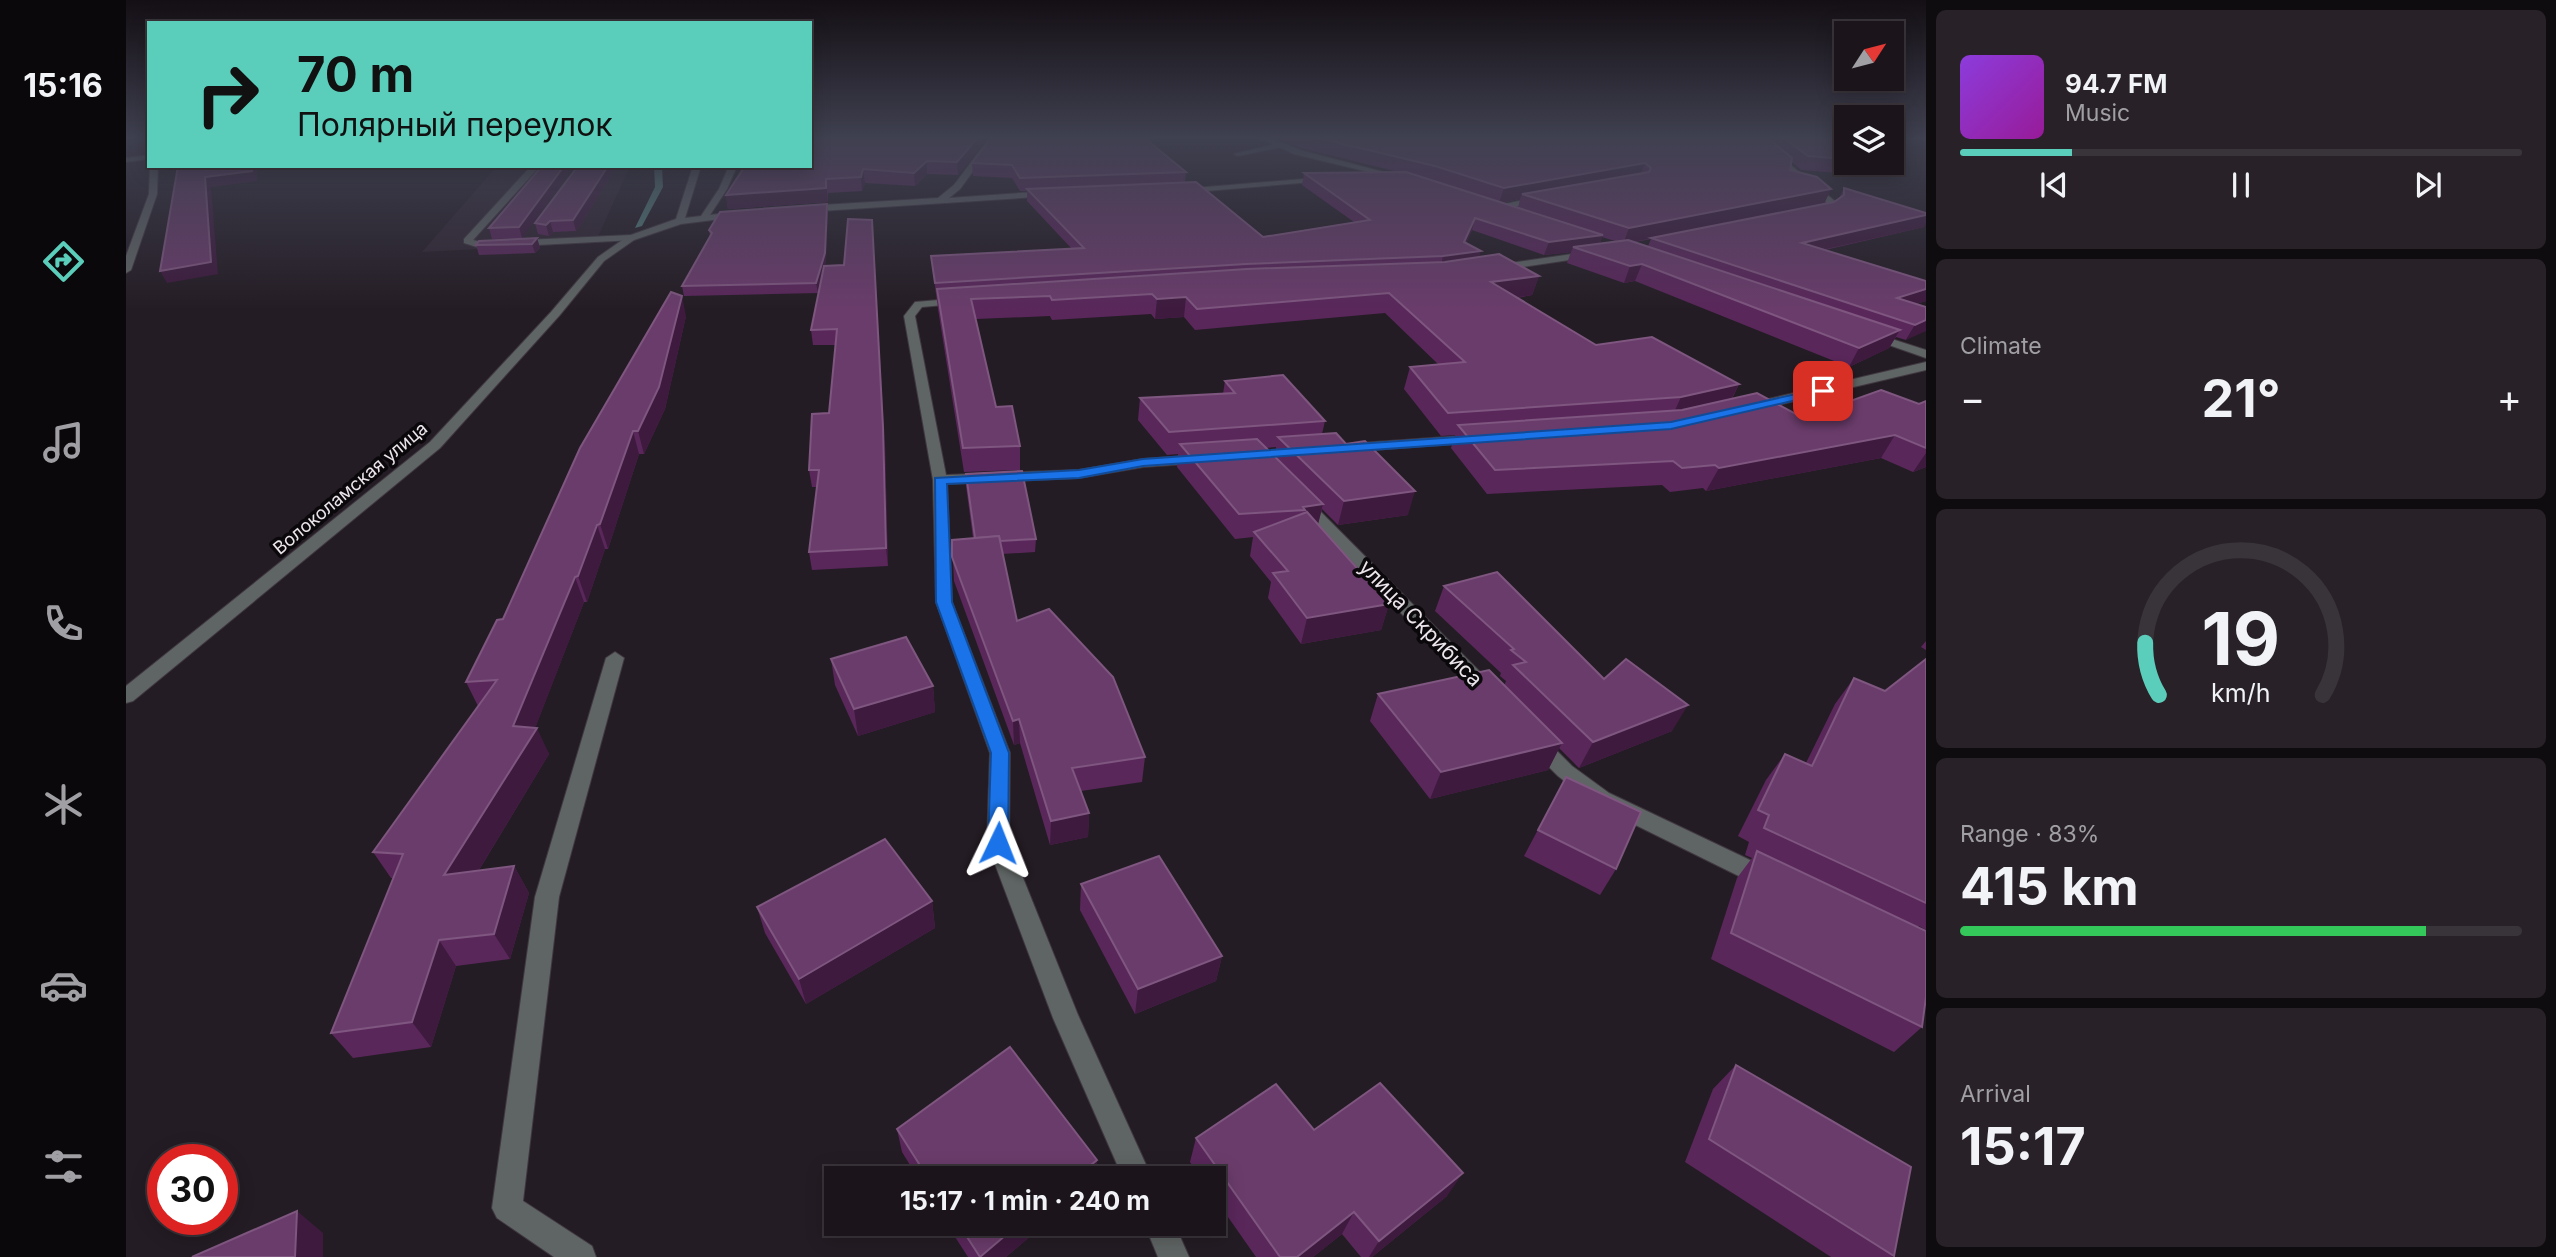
<!DOCTYPE html>
<html lang="en">
<head>
<meta charset="utf-8">
<style>
  body { margin:0; font-family:Inter,sans-serif; background:#282228; color:#f1f3f6; height:100vh; display:flex; flex-direction:column; font-size:26px; white-space:nowrap }
  * { box-sizing:border-box; margin:0 }
  p { font-size:23px; color:#a09fa3 }
  .icon { flex:none; width:38px; height:38px; fill:none; stroke:currentColor; stroke-width:2; stroke-linecap:round; stroke-linejoin:round }
  .map { position:relative; flex:1; overflow:hidden }
  .sheet { display:flex; flex-direction:column; gap:10px; padding:10px; background:#0f0c0f; width:630px }
  .sheet>* { flex:none }
  .guide { position:absolute; left:21px; top:21px; width:665px; height:147px; border-radius:0px; box-shadow:0 4px 18px #0003,0 0 0 2px #39343a; background:#5bcebb; color:#111; overflow:hidden }
  .needle { width:46px; rotate:54deg }
  .fabs { position:absolute; left:1708px; top:21px; display:grid; gap:14px }
  .fabs a { display:grid; place-items:center; width:70px; height:70px; border-radius:0px; background:#1b151b; box-shadow:0 4px 18px #0003,0 0 0 2px #39343a; font-size:35px }
  .speed { position:absolute; left:21px; top:1144px; display:flex; gap:14px; font-size:35px; font-weight:700; text-align:center }
  .speed>* { display:grid; place-content:center; width:91px; height:91px; border-radius:50%; background:#1b151b; box-shadow:0 4px 18px #0003,0 0 0 2px #39343a; line-height:1 }
  .speed .limit { border:10px solid #d22; background:#fff; color:#111 }
  .pin { position:absolute; display:grid; place-items:center; width:60px; height:60px; color:#fff; margin:-30px; border-radius:14px; box-shadow:0 4px 10px #0006 }
  .me { position:absolute; width:77px; margin:-38px; rotate:2deg; stroke-linejoin:round; filter:drop-shadow(0 0 5px #0008) }
  .turn { display:flex; align-items:center; gap:24px; height:147px; padding:0 35px; font-size:32px }
  .turn .icon { width:91px; height:91px; stroke-width:2.5 }
  .turn b { display:block; font-size:49px; line-height:60px }
  .big { font-size:52px; font-weight:700; line-height:1.1 }
  .sheet .tile { flex:1; display:flex; flex-direction:column; justify-content:center; gap:10px; min-width:0; padding:0 24px; border-radius:10px; background:#282228 }
  .sheet .dial { align-items:center; gap:0 }
  .dial svg { height:182px; overflow:visible; fill:none; stroke:#39343a; stroke-width:7; stroke-linecap:round; text-anchor:middle }
  .dial text { fill:#f1f3f6; stroke:none }
  .song { display:flex; align-items:center; gap:21px }
  .cover { width:84px; height:84px; border-radius:10px; background:linear-gradient(135deg,hsl(270 70% 55%),hsl(300 70% 35%)) }
  .played { height:7px; border-radius:4px; background:linear-gradient(90deg,#5bcebb 20%,#39343a 20%) }
  .keys { display:flex; justify-content:space-around; direction:ltr }
  .heat { display:flex; justify-content:space-between; align-items:center; font-size:38px; direction:ltr }
  .charge { height:10px; border-radius:5px; background:linear-gradient(90deg,#34c759 83%,#39343a 0) }
  .trip { position:absolute; left:698px; top:1166px; width:402px; height:70px; border-radius:0px; background:#1b151b; box-shadow:0 4px 18px #0003,0 0 0 2px #39343a; font-weight:700; line-height:70px; text-align:center }
  main { display:flex; flex:1; min-height:0 }
  .menu { display:flex; flex-direction:column; width:126px; justify-content:space-around; align-items:center; background:#0b080b; color:#a09fa3 }
  .menu .icon { width:49px; height:49px }
  .menu .active { color:#5bcebb }
  .menu b { font-size:32px; color:#f1f3f6 }
  .map>svg:first-child { display:block }
  .built { fill:#302430 }
  .lines { fill:none; stroke-linecap:round; stroke-linejoin:round }
  .stream { fill:#53807b; fill-rule:evenodd }
  .service-casing { stroke:#403840; stroke-width:2 }
  .minor-casing { stroke:#403840; stroke-width:2 }
  .service { fill:#5f6564; fill-rule:evenodd }
  .minor { fill:#5f6564; fill-rule:evenodd }
  .wall { fill:#5a275b; fill-rule:evenodd }
  .shaded-wall { fill:#3e1a3e }
  .building { fill:#6a3c6b; stroke:#7e567f; stroke-width:2 }
  .route { fill:#1a73e8; stroke:#114b97; stroke-width:2 }
  .labels { text-anchor:middle; dominant-baseline:central; stroke-width:7; stroke-linejoin:round; paint-order:stroke }
  .far-street-label { font-size:18px; fill:#ece6ec; stroke:#0b080b }
  .street-label { font-size:21px; fill:#ece6ec; stroke:#0b080b }
</style>
</head>
<body>
<main>
<nav class="menu">
<b>15:16</b>
<svg class="icon active" aria-label="directions" viewBox="0 0 24 24"><path d="M12 3l9 9-9 9-9-9zM9 14v-3h6M13 9l2 2-2 2"/></svg>
<svg class="icon" aria-label="music" viewBox="0 0 24 24"><path d="M9 18V5l10-2v13"/><circle cx="6" cy="18" r="3"/><circle cx="16" cy="16" r="3"/></svg>
<svg class="icon" aria-label="phone" viewBox="0 0 24 24"><path d="M5 4h4l2 5-3 2q2 4 5 5l2-3 5 2v4C11 20 4 13 5 4z"/></svg>
<svg class="icon" aria-label="climate" viewBox="0 0 24 24"><path d="M12 3v18M4 7l16 10M4 17L20 7"/></svg>
<svg class="icon" aria-label="car" viewBox="0 0 24 24"><path d="M5 17H2v-5l4-1 3-4h7l3 4 3 1v5h-3M9 17h6M6 11h13"/><circle cx="7" cy="17" r="2"/><circle cx="17" cy="17" r="2"/></svg>
<svg class="icon" aria-label="filters" viewBox="0 0 24 24"><path d="M4 7h16M4 17h16"/><circle cx="9" cy="7" r="2"/><circle cx="15" cy="17" r="2"/></svg>
</nav>
<div class="map">
<svg width="1800" height="1257" viewBox="0 0 1800 1257">
  <rect width="100%" height="100%" fill="#241c24"/>
  <path class="built" d="M371 166H504L469 243 296 252Z"/>
  <g class="lines">
    <path class="stream" d="M528 166H536L537 187 516 226 509 228 529 187Z"/>
    <defs>
      <g id="service">
        <path d="M1766 136H1800V140L1766 138Z"/>
        <path d="M1153 143 1156 147 1112 156 1108 154Z"/>
        <path d="M405 166H414L347 240 355 242 505 235 508 236V240L354 248 338 243V239Z"/>
        <path d="M1415 196 1418 201 1370 210 1366 207Z"/>
        <path d="M489 652 498 658 433 897 397 1201 466 1246 470 1257H428L371 1218 366 1208 409 897 480 658Z"/>
      </g>
      <g id="minor">
        <path d="M865 136H873L834 189 823 198 923 191 926 196 679 212 675 209 679 206 812 198 828 185Z"/>
        <path d="M1130 136H1140L1174 150 1280 178 1276 180 1168 154Z"/>
        <path d="M1622 136H1629L1710 202V206L1704 211 1687 213V209L1702 204Z"/>
        <path d="M23 155V159L0 162V158Z"/>
        <path d="M24 166H32L31 194 5 270 0 273V256L23 194Z"/>
        <path d="M567 166H575L559 218 575 216 593 189 603 166H611L601 189 584 215 616 211 620 214 619 216 555 224 508 240 478 261 433 316 314 448 7 701 0 703V686L304 442 425 312 472 257 502 236 550 219Z"/>
        <path d="M1202 177 1199 181 1056 193 1052 191 1056 189Z"/>
        <path d="M1467 251 1470 252V256L1370 271 1365 268 1370 265Z"/>
        <path d="M836 298 841 301 840 303 796 307 789 316 820 475 953 470 1017 459 1073 455 1080 459 1073 463 1017 467 953 478 821 484 826 602 884 753 883 843 952 1015 1026 1178H997L927 1018 861 843 864 753 810 602 807 480 778 316 789 302Z"/>
        <path d="M1744 332 1800 350V358L1740 337 1738 335Z"/>
        <path d="M1800 362V370L1626 411 1620 407 1626 403Z"/>
        <path d="M1349 435 1354 436V442L1220 452 1213 448 1220 444Z"/>
        <path d="M1178 499 1183 500 1368 686 1370 691 1368 696H1354L1173 506 1171 503Z"/>
        <path d="M1412 737 1419 739 1446 766 1483 793 1647 871 1650 878 1647 885 1639 887 1631 885 1469 805 1432 776 1405 749 1402 744 1405 739Z"/>
        <path d="M1018 1223H1048L1063 1257H1032Z"/>
      </g>
    </defs>
    <use href="#service" class="service-casing"/>
    <use href="#minor" class="minor-casing"/>
    <use href="#service" class="service"/>
    <use href="#minor" class="minor"/>
  </g>
  <g class="wall">
    <path d="M863 136 832 175 801 174 789 186 739 183 736 191 702 193V202L602 209 600 195Z"/>
    <path d="M1146 136H1701L1720 151V163H1729L1724 174 1675 170 1666 162 1664 170 1705 189 1698 204 1708 202 1713 198 1718 188 1798 227 1699 250 1800 301 1790 304 1800 307 1780 340 1770 337 1763 348 1723 367 1509 281 1498 283 1441 263 1445 252 1418 255 1346 230 1340 243 1353 257 1413 276 1406 295 1391 298 1470 345 1613 384 1606 399 1677 418 1793 404 1800 401V467L1787 472 1755 458 1580 491 1577 488 1544 492 1536 485 1361 494 1325 448 1329 435 1315 436 1278 389 1284 367 1312 364 1259 313 1069 330 1058 317 1029 319 1025 314 926 320 924 316 850 319 870 407 894 446V470L838 472 812 309 805 256 946 249 901 201V191H894L886 178 847 176 846 163 1060 172 1059 183 1137 237 1228 222 1176 185 1178 173 1272 172 1175 148ZM1394 199 1392 208 1376 203ZM1476 237 1489 241 1474 243ZM1525 239 1522 246 1509 242Z"/>
    <path d="M416 166 396 238 366 239 363 228Z"/>
    <path d="M452 166H491L450 231 427 232 423 236 412 234 409 223Z"/>
    <path d="M702 213 699 266 759 444 762 566 686 570 683 552 691 487H686L683 470 703 413 710 345H687L685 330 695 283 692 293 558 296 556 286 584 237 583 230Z"/>
    <path d="M411 238 414 248 409 253 353 255 350 245Z"/>
    <path d="M560 316 539 409 518 454H513L482 549H479L461 602H458L409 728 423 754 353 870 388 866 403 893 384 959 330 966 305 1047 227 1058 205 1033 267 878H265L247 852 352 706 340 682Z"/>
    <path d="M1099 381 1199 421 1196 434 1282 515 1212 525 1196 509 1192 524 1263 604 1255 630 1175 644 1142 598 1145 582 1124 556 1127 537 1109 539 1051 467 1052 454 1041 455 1012 420 1014 398 1097 394ZM1150 447 1149 456 1140 448Z"/>
    <path d="M840 474 910 539 909 552 876 554 891 621 1019 757 1016 782 955 791 963 813 962 837 924 845 894 743 888 745 828 581 826 540 847 538 840 486Z"/>
    <path d="M1318 586 1478 679 1546 731 1453 768 1433 748 1422 770 1304 799 1244 721 1252 694 1378 686 1380 681 1374 676 1375 673 1309 611Z"/>
    <path d="M1800 641V650L1795 647Z"/>
    <path d="M705 659 807 686 809 712 732 736 709 685Z"/>
    <path d="M1800 659V930L1793 926 1792 927 1796 1027 1768 1052 1585 959 1611 878 1626 858 1619 855 1623 842 1612 836 1640 780 1659 754 1680 763 1709 704 1728 678 1759 691Z"/>
    <path d="M1440 777 1490 869 1474 895 1398 856Z"/>
    <path d="M955 884 1096 956 1090 981 1009 1014 954 910Z"/>
    <path d="M806 901 809 928 680 1004 639 933 631 907Z"/>
    <path d="M1610 1065 1768 1256 1765 1257H1705L1559 1162 1587 1089Z"/>
    <path d="M771 1129 971 1160 969 1178H792L776 1152Z"/>
    <path d="M1188 1130 1321 1196 1246 1257H1235L1216 1234 1187 1257H1130L1088 1197V1178H1075L1064 1162 1070 1138Z"/>
    <path d="M820 1223H920L880 1257H842Z"/>
  </g>
  <g class="shaded-wall">
    <path d="M853 136H863L832 175 831 162Z"/>
    <path d="M801 161V174L789 186 788 173Z"/>
    <path d="M1519 163 1514 177 1396 194 1394 199 1373 203 1378 188Z"/>
    <path d="M126 166H131V181L85 187 92 274 41 283 34 271 79 177Z"/>
    <path d="M438 166H448L396 238 393 227Z"/>
    <path d="M482 166H491L450 231 447 220Z"/>
    <path d="M737 169 739 183 736 191 735 177Z"/>
    <path d="M700 179 702 202 602 209 600 195Z"/>
    <path d="M1705 189 1698 204 1497 244 1503 228Z"/>
    <path d="M701 204 702 213 700 262 692 293 690 283Z"/>
    <path d="M1800 215V223L1798 227 1669 256 1676 243Z"/>
    <path d="M1349 218 1346 230 1335 254 1355 251 1351 264 1314 269 1317 256 1338 242Z"/>
    <path d="M424 221 427 232 423 236 420 225Z"/>
    <path d="M747 233 759 444 762 566 760 548Z"/>
    <path d="M1477 235 1472 248 1447 247 1445 252 1418 255 1423 242Z"/>
    <path d="M411 238 414 248 409 253 406 244Z"/>
    <path d="M1516 264 1509 281 1498 283 1504 266Z"/>
    <path d="M1413 276 1406 295 1359 302 1365 282Z"/>
    <path d="M1800 289V301L1762 313 1771 298Z"/>
    <path d="M556 296 560 316 539 409 518 454 512 431Z"/>
    <path d="M1060 297 1058 317 1029 319 1031 299Z"/>
    <path d="M1800 320V331L1780 340 1789 325Z"/>
    <path d="M1774 330 1763 348 1723 367 1733 348Z"/>
    <path d="M1613 384 1602 406 1545 419 1555 397Z"/>
    <path d="M507 431 513 454 482 549 474 524Z"/>
    <path d="M1769 435 1755 458 1580 491 1593 468Z"/>
    <path d="M1800 453V467L1787 472Z"/>
    <path d="M1289 491 1282 515 1212 525 1218 501Z"/>
    <path d="M1197 504 1191 528 1175 531 1179 510 1177 507Z"/>
    <path d="M471 525 479 549 461 602 452 576Z"/>
    <path d="M449 577 458 602 405 739 411 728 423 754 334 901 318 875 387 726Z"/>
    <path d="M1263 604 1255 630 1175 644 1181 618Z"/>
    <path d="M807 686 809 712 732 736 728 709Z"/>
    <path d="M1562 705 1546 731 1453 768 1467 742Z"/>
    <path d="M893 719 894 743 888 745 887 721Z"/>
    <path d="M1436 743 1422 770 1304 799 1315 772Z"/>
    <path d="M963 813 962 837 924 845 925 821Z"/>
    <path d="M388 866 403 893 384 959 368 934Z"/>
    <path d="M806 901 809 928 680 1004 673 979Z"/>
    <path d="M313 940 330 966 305 1047 286 1022Z"/>
    <path d="M1096 956 1090 981 1009 1014 1012 989Z"/>
    <path d="M971 1160 969 1178H949Z"/>
    <path d="M1337 1173 1321 1196 1246 1257H1243L1253 1241Z"/>
    <path d="M171 1211 197 1233V1257H169Z"/>
    <path d="M1228 1212 1216 1234 1187 1257H1171Z"/>
    <path d="M894 1223H920L880 1257H854Z"/>
  </g>
  <g class="building">
    <path d="M684 136H853L831 162 801 161 788 173 737 169 735 177 700 179V188L600 195 619 166H684Z"/>
    <path d="M867 136H1016L1060 172 894 178 886 165 846 163Z"/>
    <path d="M1184 136H1639L1666 158 1664 170 1691 177 1705 189 1503 228 1396 194 1523 172 1525 168 1519 163 1378 188 1309 166Z"/>
    <path d="M1655 136H1701L1720 151V159L1682 156Z"/>
    <path d="M52 166H126V171L79 177 85 262 34 271Z"/>
    <path d="M416 166H438L393 227 363 228Z"/>
    <path d="M452 166H482L447 220 424 221 420 225 409 223Z"/>
    <path d="M1280 172 1477 235 1423 242 1349 218 1338 242 1355 251 1317 256 1120 264 809 283 805 256 958 248 901 189 1070 182 1137 237 1244 220 1178 173Z"/>
    <path d="M1718 188 1800 213V215L1676 243 1800 281V289L1771 298 1800 307V320L1789 325 1525 238 1708 202 1718 195Z"/>
    <path d="M701 204 699 253 690 283 556 286 586 233 583 230 594 212Z"/>
    <path d="M722 219 746 220 757 427 760 548 683 552 693 470H683L686 414 703 413 711 329 685 330 698 266 718 265Z"/>
    <path d="M411 238 406 244 350 245 353 241Z"/>
    <path d="M1502 240 1774 330 1733 348 1516 264 1504 266 1447 247Z"/>
    <path d="M1373 254 1413 276 1365 282 1470 345 1526 337 1613 384 1555 397 1322 413 1284 367 1339 362 1263 293 1071 309 1060 297 1031 299 1026 294 926 300 924 296 845 299 870 407 886 406 894 446 837 448 811 289 1121 269 1319 262Z"/>
    <path d="M545 292 556 296 533 387 512 431H507L474 524 471 525 452 576 449 577 387 726 411 728 318 875 388 866 368 934 313 940 286 1022 205 1033 277 854 247 852 371 680 340 682 371 620 377 619 454 448Z"/>
    <path d="M1157 375 1199 421 1043 432 1014 398 1109 393 1099 381Z"/>
    <path d="M1755 390 1793 404 1800 401V448L1769 435 1593 468 1589 465 1556 468 1547 461 1369 470 1332 425 1556 410 1631 393 1677 418Z"/>
    <path d="M1210 433 1220 444 1239 441 1289 491 1218 501 1152 437Z"/>
    <path d="M1131 439 1197 504 1177 507 1179 510 1113 514 1054 444Z"/>
    <path d="M896 471 910 539 874 541 873 536 849 538 840 474Z"/>
    <path d="M1181 512 1263 604 1181 618 1147 573 1162 571 1128 532Z"/>
    <path d="M873 536 891 621 923 609 987 677 1019 757 946 768 963 813 925 821 893 719 887 721 826 557V540Z"/>
    <path d="M1371 572 1478 679 1500 659 1562 705 1467 742 1387 665 1400 662 1385 650 1388 649 1318 586Z"/>
    <path d="M780 637 807 686 728 709 705 659Z"/>
    <path d="M1800 659V903L1638 828 1643 815 1632 810 1659 754 1686 766 1728 678 1759 691Z"/>
    <path d="M1363 670 1436 743 1315 772 1252 694Z"/>
    <path d="M1440 777 1515 812 1490 869 1412 830Z"/>
    <path d="M759 839 806 901 673 979 631 907Z"/>
    <path d="M1631 851 1800 931V997L1796 1027 1605 933Z"/>
    <path d="M1033 856 1096 956 1012 989 955 884Z"/>
    <path d="M884 1047 971 1160 949 1178H802L771 1129Z"/>
    <path d="M1610 1065 1785 1167 1768 1256 1583 1139Z"/>
    <path d="M1254 1083 1337 1173 1253 1241 1228 1212 1171 1257H1154L1070 1138 1150 1084 1188 1130Z"/>
    <path d="M171 1211 169 1257H66Z"/>
    <path d="M832 1223H894L854 1257Z"/>
  </g>
  <linearGradient id="sky" x2="0" y2="1"><stop stop-color="#140f14"/><stop offset="0.44" stop-color="#3f4050"/><stop offset="1" stop-color="#3f4050" stop-opacity="0"/></linearGradient>
  <rect width="1800" height="312" fill="url(#sky)"/>
  <path class="route" d="M1697 388 1701 389V393L1545 429 1017 466 953 478 821 484 826 602 883 753 882 843 879 849 872 851 865 849 862 843 865 753 810 602 809 478 953 470 1017 459 1545 422Z"/>
  <g class="labels">
    <g class="far-street-label">
      <text transform="translate(224 488) rotate(-40)">Волоколамская улица</text>
    </g>
    <g class="street-label">
      <text transform="translate(1295 623) rotate(46)">улица Скрибиса</text>
    </g>
  </g>
</svg>
<div class="fabs">
<a><svg class="needle" viewBox="-14 -14 28 28"><path d="M0-13l5 13h-10z" fill="#e53935"/><path d="M0 13l5-13h-10z" fill="#a09fa3"/></svg></a>
<a><svg class="icon" aria-label="layers" viewBox="0 0 24 24"><path d="M12 4l9 5-9 5-9-5zM3 14l9 5 9-5"/></svg></a>
</div>
<div class="speed"><div class="limit">30</div></div>
<div class="pin" style="left:1697px;top:391px;background:#d93025"><svg class="icon" aria-label="arrive" viewBox="0 0 24 24"><path d="M6 21V4h12l-3 4 3 4H6"/></svg></div>
<svg class="me" style="left:872px;top:843px" viewBox="-20 -20 40 40"><path d="M0-17L14 15 0 8-14 15z" fill="#1a73e8" stroke="#fff" stroke-width="4"/></svg>
<div class="trip">15:17 · 1 min · 240 m</div>
<div class="guide">
<div class="turn"><svg class="icon" aria-label="right" viewBox="0 0 24 24"><path d="M7 20v-9h11M14 6l5 5-5 5"/></svg><div><b>70 m</b>Полярный переулок</div></div>
</div>
</div>
<section class="sheet">
<div class="tile">
<div class="song"><i class="cover"></i><div><b>94.7 FM</b><p>Music</p></div></div>
<div class="played"></div>
<div class="keys"><svg class="icon" aria-label="previous" viewBox="0 0 24 24"><path d="M18 5L8 12l10 7zM5 5v14"/></svg><svg class="icon" aria-label="pause" viewBox="0 0 24 24"><path d="M8 5v14M16 5v14"/></svg><svg class="icon" aria-label="next" viewBox="0 0 24 24"><path d="M6 5l10 7-10 7zM19 5v14"/></svg></div>
</div>
<div class="tile"><p>Climate</p>
<div class="heat"><a>−</a><b class="big">21°</b><a>+</a></div>
</div>
<div class="tile dial"><svg viewBox="0 0 100 80">
<path d="M14 69A42 42 0 1 1 86 69"/>
<path d="M14 69A42 42 0 0 1 8 46" stroke="#5bcebb"/>
<text x="50" y="56" font-size="32" font-weight="700">19</text>
<text x="50" y="72" font-size="11">km/h</text>
</svg></div>
<div class="tile"><p>Range · 83%</p><b class="big">415 km</b><div class="charge"></div></div>
<div class="tile"><p>Arrival</p><b class="big">15:17</b></div>
</section>
</main>
</body>
</html>
